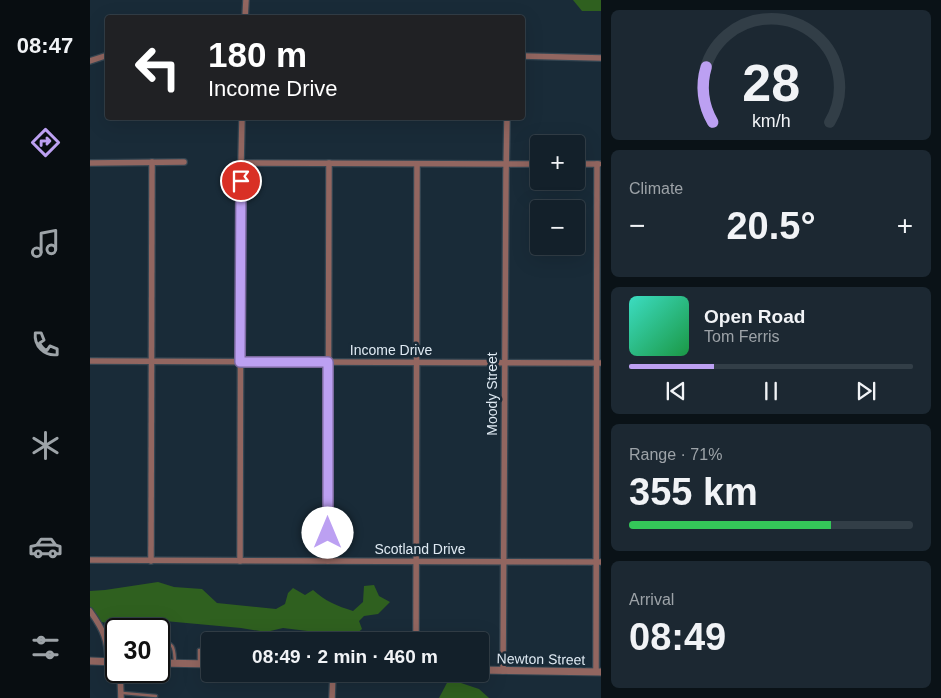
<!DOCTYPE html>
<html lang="en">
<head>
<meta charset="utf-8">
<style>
  body { margin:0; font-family:Arial,sans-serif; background:#1c2832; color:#f1f3f6; height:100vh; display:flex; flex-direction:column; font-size:19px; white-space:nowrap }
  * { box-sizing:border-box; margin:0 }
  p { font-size:16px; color:#9da3a8 }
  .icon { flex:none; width:28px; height:28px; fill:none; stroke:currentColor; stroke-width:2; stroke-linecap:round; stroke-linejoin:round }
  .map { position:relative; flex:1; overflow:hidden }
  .side { display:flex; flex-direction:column; gap:10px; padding:10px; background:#0a1217; width:340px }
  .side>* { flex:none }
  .banner { position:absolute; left:15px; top:15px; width:420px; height:105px; border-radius:5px; box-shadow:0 5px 20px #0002,0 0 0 1px #323e47; background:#202124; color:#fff; overflow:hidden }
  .buttons { position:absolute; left:440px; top:135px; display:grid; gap:10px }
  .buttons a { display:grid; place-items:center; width:55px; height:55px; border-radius:5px; background:#13202a; box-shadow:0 5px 20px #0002,0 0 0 1px #323e47; font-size:25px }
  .speed { position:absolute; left:15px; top:618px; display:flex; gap:10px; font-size:25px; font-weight:700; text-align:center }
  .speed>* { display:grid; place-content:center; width:65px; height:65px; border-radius:50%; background:#13202a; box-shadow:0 5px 20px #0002,0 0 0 1px #323e47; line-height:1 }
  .speed .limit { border:2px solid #111; border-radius:8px; background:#fff; color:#111 }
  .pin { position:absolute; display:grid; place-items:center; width:42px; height:42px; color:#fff; margin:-21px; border:2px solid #fff; border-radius:50%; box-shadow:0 1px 5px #0007 }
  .me { position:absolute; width:55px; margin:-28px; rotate:0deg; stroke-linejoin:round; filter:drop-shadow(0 0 4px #0008) }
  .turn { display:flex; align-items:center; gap:18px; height:105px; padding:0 20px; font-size:22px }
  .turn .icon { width:65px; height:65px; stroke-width:2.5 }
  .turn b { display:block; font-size:35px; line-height:42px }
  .big { font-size:38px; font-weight:700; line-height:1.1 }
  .side .card { flex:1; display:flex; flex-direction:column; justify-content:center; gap:8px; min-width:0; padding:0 18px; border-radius:8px; background:#1c2832 }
  .side .dial { align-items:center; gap:0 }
  .dial svg { height:130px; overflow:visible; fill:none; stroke:#323e47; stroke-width:7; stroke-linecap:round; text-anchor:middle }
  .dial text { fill:#f1f3f6; stroke:none }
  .song { display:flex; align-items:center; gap:15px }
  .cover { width:60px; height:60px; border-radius:8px; background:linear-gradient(135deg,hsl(170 70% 55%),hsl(140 70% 35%)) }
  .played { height:5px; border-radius:2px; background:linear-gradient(90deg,#bca0f2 30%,#323e47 30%) }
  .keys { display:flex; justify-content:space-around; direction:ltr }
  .heat { display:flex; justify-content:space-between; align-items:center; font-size:28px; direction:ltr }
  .charge { height:8px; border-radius:4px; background:linear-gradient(90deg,#34c759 71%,#323e47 0) }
  .trip { position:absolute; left:111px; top:632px; width:288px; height:50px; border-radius:5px; background:#13202a; box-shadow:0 5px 20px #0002,0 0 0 1px #323e47; font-weight:700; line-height:50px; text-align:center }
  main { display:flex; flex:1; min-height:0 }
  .tabs { display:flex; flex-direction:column; width:90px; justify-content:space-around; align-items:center; background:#080d11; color:#9da3a8 }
  .tabs .icon { width:35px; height:35px }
  .tabs .on { color:#bca0f2 }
  .tabs b { font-size:22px; color:#f1f3f6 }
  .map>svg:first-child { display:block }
  .green { fill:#2f601f }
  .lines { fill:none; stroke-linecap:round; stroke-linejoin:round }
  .service-casing { stroke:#354652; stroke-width:5 }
  .minor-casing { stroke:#354652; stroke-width:8 }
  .tertiary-casing { stroke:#354652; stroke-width:9 }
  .service { stroke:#926660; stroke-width:2.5 }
  .minor { stroke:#926660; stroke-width:5.5 }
  .tertiary { stroke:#926660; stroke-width:7 }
  .route-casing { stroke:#7a689d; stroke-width:12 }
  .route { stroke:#bca0f2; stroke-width:9 }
  .labels { text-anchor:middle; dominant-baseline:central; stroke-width:5; stroke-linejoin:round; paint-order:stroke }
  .street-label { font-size:14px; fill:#dfeaf3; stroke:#192b38 }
</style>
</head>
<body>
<main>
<nav class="tabs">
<b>08:47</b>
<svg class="icon on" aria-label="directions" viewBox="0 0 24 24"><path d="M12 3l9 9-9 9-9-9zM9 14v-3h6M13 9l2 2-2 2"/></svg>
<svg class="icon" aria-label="music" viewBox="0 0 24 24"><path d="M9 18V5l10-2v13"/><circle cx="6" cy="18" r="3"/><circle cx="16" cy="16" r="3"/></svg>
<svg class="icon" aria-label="phone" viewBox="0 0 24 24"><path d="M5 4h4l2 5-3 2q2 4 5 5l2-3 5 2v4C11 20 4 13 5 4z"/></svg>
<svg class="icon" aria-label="climate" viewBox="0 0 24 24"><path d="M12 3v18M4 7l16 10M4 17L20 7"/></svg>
<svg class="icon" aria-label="car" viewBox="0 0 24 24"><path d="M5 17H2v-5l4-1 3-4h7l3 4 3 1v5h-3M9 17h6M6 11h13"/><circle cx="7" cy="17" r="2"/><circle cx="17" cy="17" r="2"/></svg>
<svg class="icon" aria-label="filters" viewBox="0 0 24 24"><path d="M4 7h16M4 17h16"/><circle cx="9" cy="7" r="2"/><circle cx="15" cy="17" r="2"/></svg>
</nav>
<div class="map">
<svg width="511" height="698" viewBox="0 0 511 698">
  <rect width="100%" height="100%" fill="#192b38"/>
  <g class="green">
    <path d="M483 0H511V11H492Z"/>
    <path d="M68 582 84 587 112 589 127 603 186 609 195 604 198 593 203 588 215 595 223 590C235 601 247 606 263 611L273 602 274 586 284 585 289 596 300 602 288 614 274 616 269 621 272 629 265 635 254 632 242 634 193 628 176 632 151 628 53 619H35L26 624 11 622 0 607V591L15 590Z"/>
    <path d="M359 679 389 689 399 698H349Z"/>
  </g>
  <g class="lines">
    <defs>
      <g id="service">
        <path d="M16 641H26"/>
        <path d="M69 642C85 642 84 648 85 662"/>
        <path d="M116 651V662"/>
        <path d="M109 662V650L120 651"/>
        <path d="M33 693 66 696"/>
      </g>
      <g id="minor">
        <path d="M155 18 156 0"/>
        <path d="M432 56 511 58"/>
        <path d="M0 61 18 55"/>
        <path d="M0 163 94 162"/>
        <path d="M151 163 449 164"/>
        <path d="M486 164H509"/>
        <path d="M0 361 511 363"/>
        <path d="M0 560 511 562"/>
        <path d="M61 561 62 162"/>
        <path d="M150 561 151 163 152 118"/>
        <path d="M238 561 239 163"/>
        <path d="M0 611C13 629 18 640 18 662"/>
        <path d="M326 641 327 164"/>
        <path d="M30 671 31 698"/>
        <path d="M413 671 416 173 417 118"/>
        <path d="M506 672 507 164"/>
        <path d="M242 698 243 674"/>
      </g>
      <g id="tertiary">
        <path d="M0 661 26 662"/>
        <path d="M69 663 120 664"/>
        <path d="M390 670 511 672"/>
      </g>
    </defs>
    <use href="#service" class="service-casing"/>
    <use href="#minor" class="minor-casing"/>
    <use href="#tertiary" class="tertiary-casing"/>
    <use href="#service" class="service"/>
    <use href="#minor" class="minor"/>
    <use href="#tertiary" class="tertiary"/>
  </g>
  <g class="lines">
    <defs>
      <path id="route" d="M151 181 150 362H238V533"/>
    </defs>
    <use href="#route" class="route-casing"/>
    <use href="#route" class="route"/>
  </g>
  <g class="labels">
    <g class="street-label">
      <text x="301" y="350">Income Drive</text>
      <text transform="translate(402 394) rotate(-90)">Moody Street</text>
      <text x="330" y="549">Scotland Drive</text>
      <text transform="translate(451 659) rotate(1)">Newton Street</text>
    </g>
  </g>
</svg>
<div class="buttons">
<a>+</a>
<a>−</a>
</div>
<div class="speed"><div class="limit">30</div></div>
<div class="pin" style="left:151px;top:181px;background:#d93025"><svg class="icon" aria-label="arrive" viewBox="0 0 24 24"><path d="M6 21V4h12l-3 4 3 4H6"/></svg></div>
<svg class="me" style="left:238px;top:533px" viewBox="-20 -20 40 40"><circle r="19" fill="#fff"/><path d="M0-13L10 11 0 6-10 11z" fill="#bca0f2"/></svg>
<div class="trip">08:49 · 2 min · 460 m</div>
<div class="banner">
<div class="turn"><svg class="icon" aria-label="left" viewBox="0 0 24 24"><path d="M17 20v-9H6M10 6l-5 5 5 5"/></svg><div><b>180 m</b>Income Drive</div></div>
</div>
</div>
<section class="side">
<div class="card dial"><svg viewBox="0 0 100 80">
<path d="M14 69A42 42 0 1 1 86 69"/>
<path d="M14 69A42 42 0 0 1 10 35" stroke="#bca0f2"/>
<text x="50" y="56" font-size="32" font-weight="700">28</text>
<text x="50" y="72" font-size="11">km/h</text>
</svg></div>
<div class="card"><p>Climate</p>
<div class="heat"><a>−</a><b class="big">20.5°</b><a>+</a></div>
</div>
<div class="card">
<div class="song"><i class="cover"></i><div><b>Open Road</b><p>Tom Ferris</p></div></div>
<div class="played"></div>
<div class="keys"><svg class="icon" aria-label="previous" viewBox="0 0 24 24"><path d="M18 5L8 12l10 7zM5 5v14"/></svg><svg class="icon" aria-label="pause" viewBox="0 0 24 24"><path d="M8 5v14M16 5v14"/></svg><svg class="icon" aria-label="next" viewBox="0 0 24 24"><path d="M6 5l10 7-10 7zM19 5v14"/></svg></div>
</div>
<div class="card"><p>Range · 71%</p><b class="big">355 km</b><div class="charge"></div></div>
<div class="card"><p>Arrival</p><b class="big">08:49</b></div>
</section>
</main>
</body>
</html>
